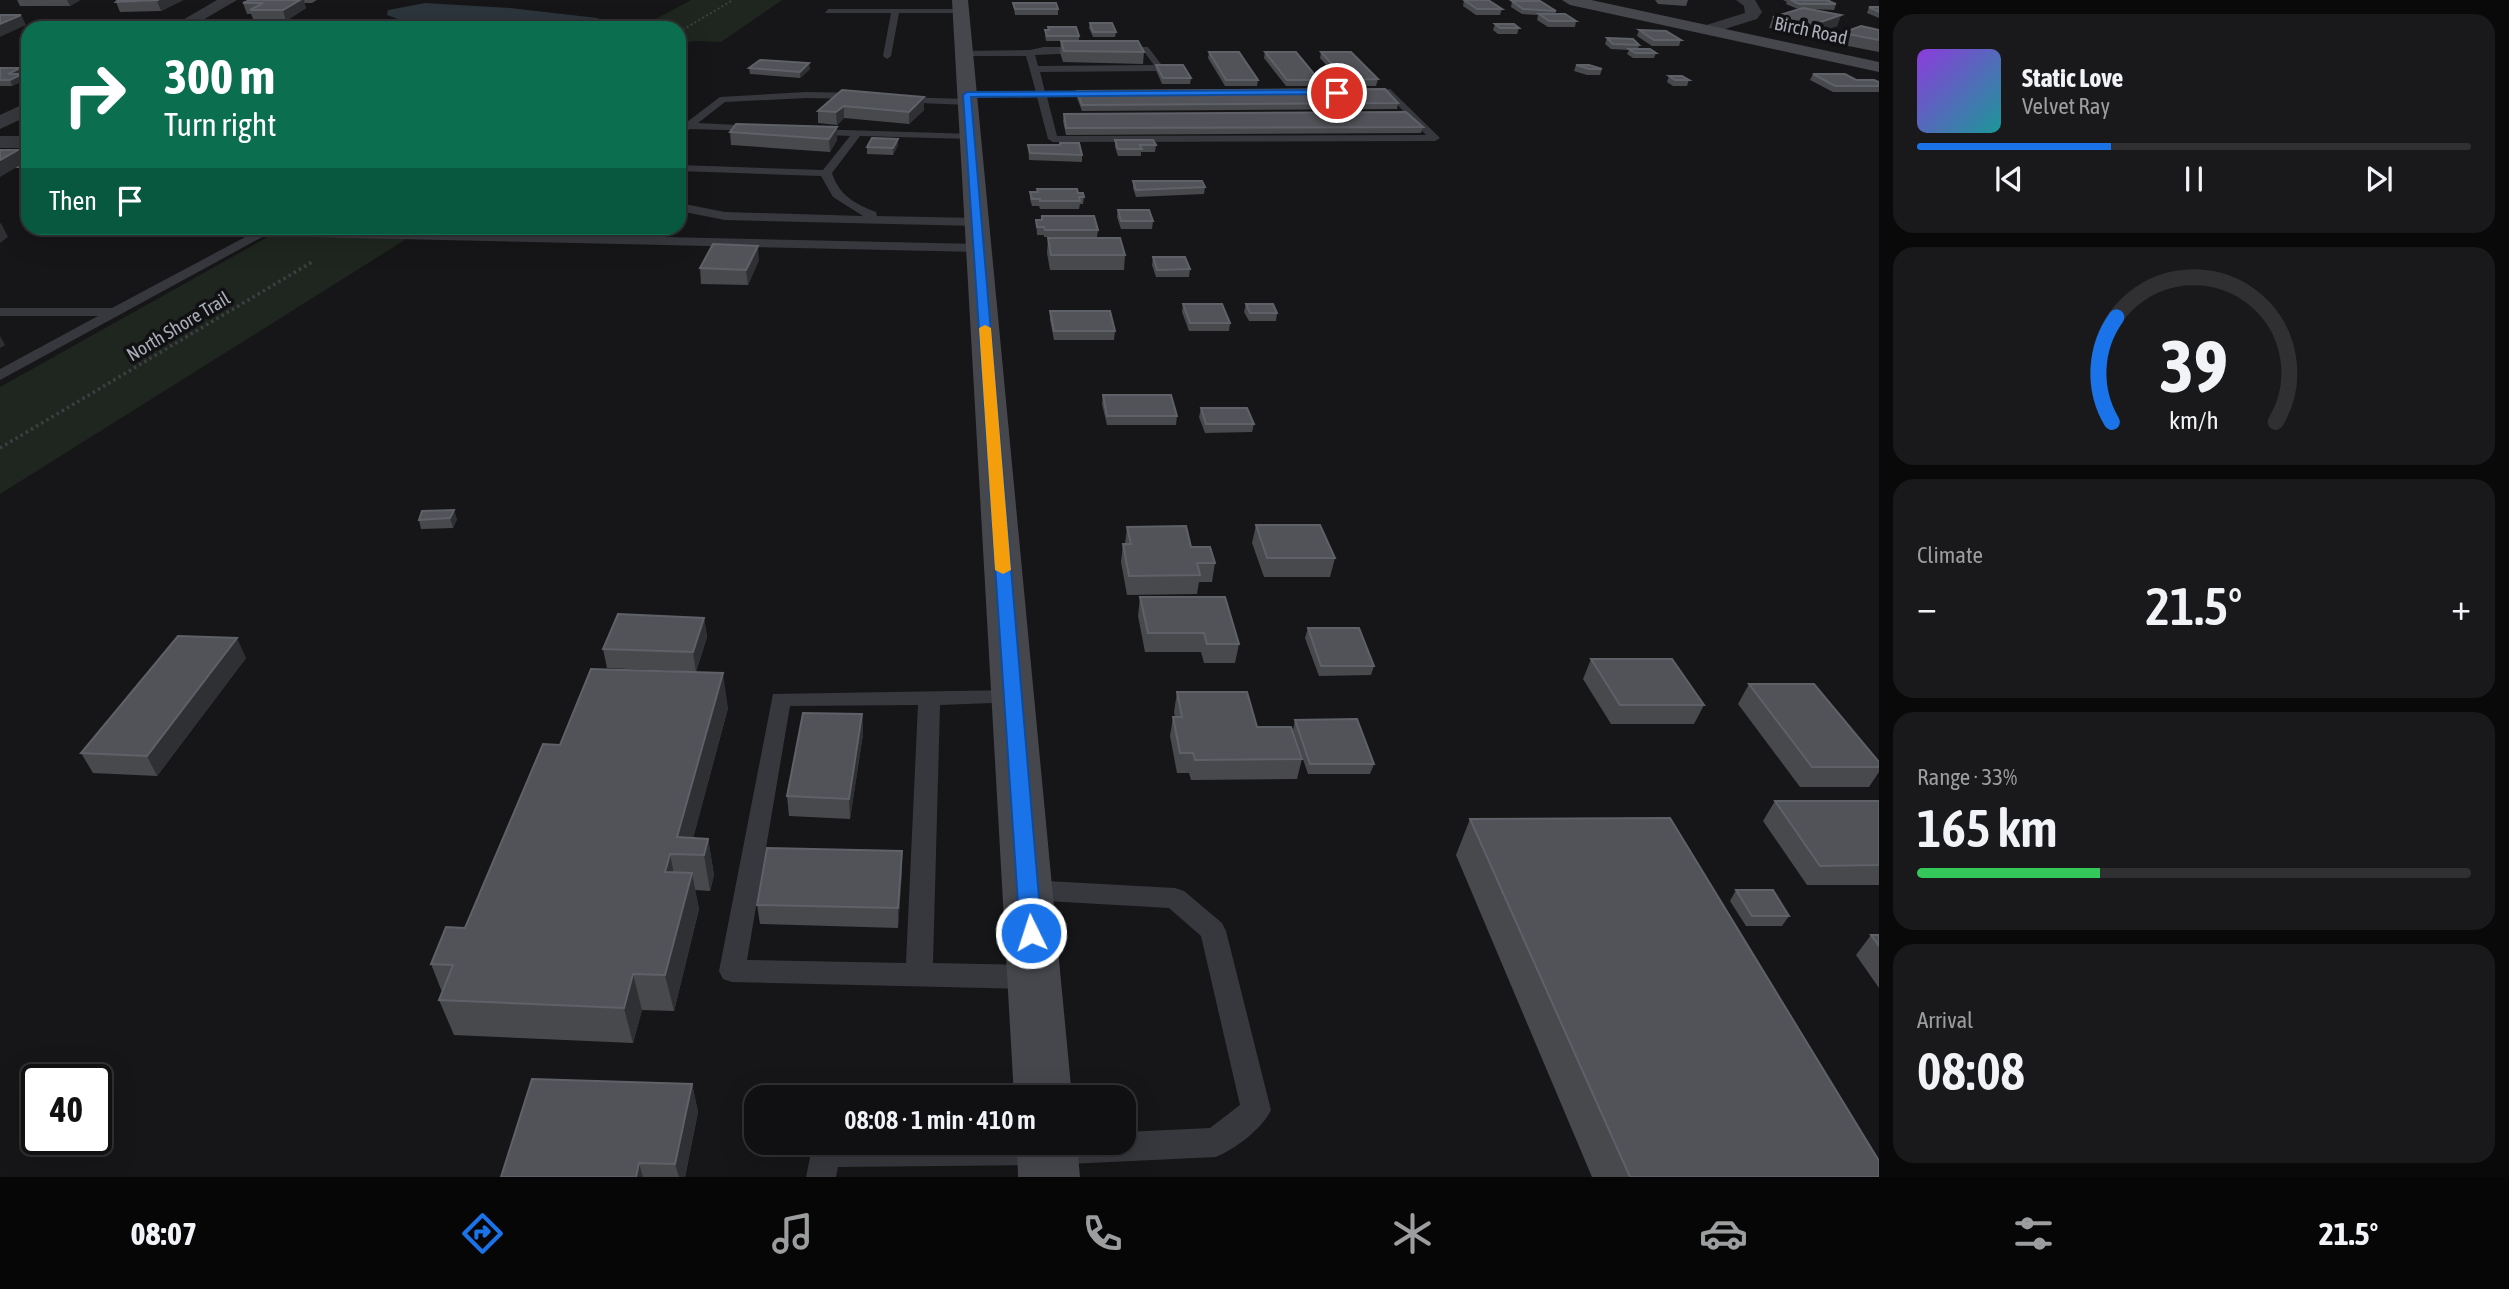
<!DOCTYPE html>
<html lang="en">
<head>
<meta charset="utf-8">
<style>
  body { margin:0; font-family:"Asap Condensed",sans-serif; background:#19191b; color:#f1f3f6; height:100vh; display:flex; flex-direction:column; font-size:26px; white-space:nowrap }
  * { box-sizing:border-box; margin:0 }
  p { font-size:23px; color:#9c9d9f }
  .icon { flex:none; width:38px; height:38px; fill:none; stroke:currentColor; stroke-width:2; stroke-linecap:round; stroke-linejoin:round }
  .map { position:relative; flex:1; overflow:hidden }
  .details { display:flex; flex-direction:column; gap:14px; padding:14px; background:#09090a; width:630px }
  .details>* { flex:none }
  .banner { position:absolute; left:21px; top:21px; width:665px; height:214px; border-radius:21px; box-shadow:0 7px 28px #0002,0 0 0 2px #303032; background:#0b6e4f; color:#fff; overflow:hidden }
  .speed { position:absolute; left:21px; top:1064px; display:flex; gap:14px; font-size:35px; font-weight:700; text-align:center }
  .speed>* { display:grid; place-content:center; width:91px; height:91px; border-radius:50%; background:#101012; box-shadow:0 7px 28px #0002,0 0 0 2px #303032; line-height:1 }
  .speed .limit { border:4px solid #111; border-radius:10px; background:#fff; color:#111 }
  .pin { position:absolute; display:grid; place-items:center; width:60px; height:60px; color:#fff; margin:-30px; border:4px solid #fff; border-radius:50%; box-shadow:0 2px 7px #0007 }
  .me { position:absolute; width:77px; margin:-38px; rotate:356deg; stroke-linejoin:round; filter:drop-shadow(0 0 5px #0008) }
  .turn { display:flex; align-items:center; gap:24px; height:147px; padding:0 28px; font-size:32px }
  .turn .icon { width:91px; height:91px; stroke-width:2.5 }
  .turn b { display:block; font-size:49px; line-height:60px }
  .then { display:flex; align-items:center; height:66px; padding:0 28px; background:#0003; gap:14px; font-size:26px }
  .big { font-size:52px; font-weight:600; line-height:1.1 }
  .details .card { flex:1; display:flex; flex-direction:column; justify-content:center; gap:10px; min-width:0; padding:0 24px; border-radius:21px; background:#19191b }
  .details .dial { align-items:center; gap:0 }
  .dial svg { height:182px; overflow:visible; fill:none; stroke:#303032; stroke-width:7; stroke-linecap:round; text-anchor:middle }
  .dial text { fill:#f1f3f6; stroke:none }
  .song { display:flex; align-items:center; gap:21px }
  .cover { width:84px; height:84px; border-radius:10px; background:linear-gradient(135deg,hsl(270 70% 55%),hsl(180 70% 35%)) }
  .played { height:7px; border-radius:4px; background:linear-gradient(90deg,#1a73e8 35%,#303032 35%) }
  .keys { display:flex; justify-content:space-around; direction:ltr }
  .heat { display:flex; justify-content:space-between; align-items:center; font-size:38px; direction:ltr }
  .charge { height:10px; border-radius:5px; background:linear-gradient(90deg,#34c759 33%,#303032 0) }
  .trip { position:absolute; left:744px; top:1085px; width:392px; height:70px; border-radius:21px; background:#101012; box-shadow:0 7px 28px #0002,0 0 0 2px #303032; font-weight:600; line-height:70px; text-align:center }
  .menu { display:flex; height:112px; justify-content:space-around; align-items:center; background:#060607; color:#9c9d9f }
  .menu .icon { width:49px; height:49px }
  .menu .selected { color:#1a73e8 }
  .menu b { font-size:32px; color:#f1f3f6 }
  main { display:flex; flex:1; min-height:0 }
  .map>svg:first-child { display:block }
  .green { fill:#1e261f }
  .water { fill:#2c353c }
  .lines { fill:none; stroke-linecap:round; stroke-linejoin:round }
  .path-far1 { stroke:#3d3f44; stroke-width:2; stroke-dasharray:2 2.5; stroke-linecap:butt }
  .path { stroke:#3d3f44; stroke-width:3.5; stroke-dasharray:2.5 3.5; stroke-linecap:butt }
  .lane { fill:#37383d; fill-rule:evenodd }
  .street { fill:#37383d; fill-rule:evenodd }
  .secondary { fill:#45474d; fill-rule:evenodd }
  .wall { fill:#47494d }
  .shaded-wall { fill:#2f3033 }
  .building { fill:#525359; stroke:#5f6168; stroke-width:2 }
  .route { fill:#1a73e8; stroke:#114b97; stroke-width:2 }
  .slow { fill:#f59e0b }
  .labels { text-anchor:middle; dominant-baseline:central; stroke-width:7; stroke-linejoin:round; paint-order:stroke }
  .far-street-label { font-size:19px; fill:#a8adb8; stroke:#111113 }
</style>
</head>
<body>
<main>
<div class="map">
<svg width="1879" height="1177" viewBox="0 0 1879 1177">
  <rect width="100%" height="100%" fill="#161618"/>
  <g class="green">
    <path d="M691 0H782L721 42 696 41 679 43V28H639Z"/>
    <path d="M284 228H424L0 494V387Z"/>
  </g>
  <path class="water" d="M425 3 510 8 597 18 609 23 603 28H474L398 19 387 15 388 10Z"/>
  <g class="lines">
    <path class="path-far1" d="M679 32 733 0"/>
    <path class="path" d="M0 448 312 262"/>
    <g class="lane">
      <path d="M828 9H961L965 11 961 13H899L891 56 887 59 883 56 891 13H825Z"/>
      <path d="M1044 47H1084L1088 50 1084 53 1035 55 1038 66 1154 65 1145 53H1118L1114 50 1118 47H1148L1164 68 1160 71 1040 72 1045 92 1103 91 1108 94 1103 97H1047L1057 136 1426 135 1388 95 1364 96 1359 93 1364 90 1390 89 1440 138 1435 141 1053 142 1048 139 1037 97 967 98 962 95 967 92H1036L1026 56H964L961 51 1030 50Z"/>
      <path d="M806 92 862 93 867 96 862 99 806 98 725 102 698 123 757 126 761 127V131L690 129 679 136V128L720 97Z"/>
      <path d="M899 97 968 99 973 102 968 105 896 102V98Z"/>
      <path d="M811 129 974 134 975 136 970 139 860 136 832 173C839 195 855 204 876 212L877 216 977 218 983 222 977 226 725 220 679 211V203L725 212 863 216 833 197 821 176 679 171V165L823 170 850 136 807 134V130Z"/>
      <path d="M262 228 979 244 985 248 979 252 264 236 0 380V369L98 316H0V308H112Z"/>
      <path d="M1013 690 1021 692 1024 697 1021 702 940 705 933 963 1031 965 1041 969 1044 977 1041 985 1031 989 732 982 723 979 719 971 773 694ZM918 705 906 963 747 960 790 706Z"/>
      <path d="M1029 880 1175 888 1184 891 1222 923 1226 931 1271 1110C1262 1129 1235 1149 1216 1157L1047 1165 838 1167 836 1177H806L813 1143H1124V1132L1210 1128 1240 1105 1201 936 1169 908 1029 900 1020 897 1016 890 1020 883Z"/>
    </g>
    <g class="street">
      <path d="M217 0H237L189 28H169Z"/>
      <path d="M1736 0H1755L1762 12 1757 19 1709 34 1703 32 1701 29 1703 26 1745 13 1744 6Z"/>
      <path d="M28 102V116L0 129V115Z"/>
      <rect x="0" y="136" width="28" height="12"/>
    </g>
    <g class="secondary">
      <path d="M952 0H968L1072 1097H1014Z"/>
      <path d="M1562 0H1591L1879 62V72L1570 5Z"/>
      <path d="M1017 1143H1077L1080 1177H1018Z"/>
    </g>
  </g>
  <g class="wall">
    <path d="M17 0H80L70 6H20Z"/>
    <path d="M183 0 161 11 120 12 116 2Z"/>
    <path d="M250 0H317L312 3H304L306 8 286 21H254L251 14H247L243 3Z"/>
    <path d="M1464 0 1502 9 1500 15H1476L1463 6Z"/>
    <path d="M1655 0H1688L1686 6 1658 4Z"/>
    <path d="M1783 0H1831L1830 2 1836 4 1834 10 1812 9 1841 15 1837 26 1807 36 1769 28 1773 17 1798 9 1786 4 1787 2Z"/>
    <path d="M1512 1 1556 11 1555 14 1576 21 1575 27H1548L1537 20 1538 15 1522 14 1511 7Z"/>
    <path d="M1013 3 1058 9V15H1015Z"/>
    <path d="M1869 7H1879V18L1867 13Z"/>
    <path d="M1090 23 1116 32 1115 37H1093L1089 28Z"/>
    <path d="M1495 24 1519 28 1517 34H1498L1493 30Z"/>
    <path d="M1048 27 1079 36V41L1144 52 1143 64 1063 62 1060 52 1061 41H1046L1045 36V30H1048Z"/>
    <path d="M1639 30 1681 40 1679 46H1652L1637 36Z"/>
    <path d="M1879 30V52L1838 44 1842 33Z"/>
    <path d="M1607 38 1639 45 1638 49 1656 53 1654 58H1633L1627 54 1629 50 1611 49 1605 44Z"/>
    <path d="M1209 52 1258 80 1257 86H1225L1208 58Z"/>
    <path d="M1265 52 1319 80 1317 86H1286L1264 58Z"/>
    <path d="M1321 52 1378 79 1376 86H1345L1320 58Z"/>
    <path d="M1156 65 1191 78 1190 84H1162L1156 70Z"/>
    <path d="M1576 65 1602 69 1600 75H1587L1574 71Z"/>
    <path d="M0 68H20L25 80 12 86H0Z"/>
    <path d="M749 68 810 69 800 78 750 74Z"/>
    <path d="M1813 74 1879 82V92H1833L1810 80Z"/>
    <path d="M1669 76 1689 80 1687 86H1673L1667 82Z"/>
    <path d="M842 90 924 97V110L909 124 844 118 837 125 818 123V111Z"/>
    <path d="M1077 91 1398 103 1397 109 1082 111 1077 98Z"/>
    <path d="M1064 114 1423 127 1421 133 1066 135 1063 121Z"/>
    <path d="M837 127V140L830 152 731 145 730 132Z"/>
    <path d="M1115 140 1156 145 1155 152H1141V156H1118L1115 147Z"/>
    <path d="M898 145 893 155 867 154V147Z"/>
    <path d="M1028 145 1082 155V162L1029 160Z"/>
    <path d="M28 162V180H26L19 167Z"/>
    <path d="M1133 181 1205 187 1204 194 1136 197 1133 188Z"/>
    <path d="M1030 192 1078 193 1084 197 1083 204H1080L1079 209H1040L1039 206H1032L1030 199Z"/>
    <path d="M1118 210 1153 221 1152 229H1121L1117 217Z"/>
    <path d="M1042 216 1098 230 1097 237H1044V235H1037L1036 220H1041Z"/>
    <path d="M1048 238 1125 255 1124 270H1050L1047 253Z"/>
    <path d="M1153 257 1190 269 1189 277H1156L1152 265Z"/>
    <path d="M759 260 748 285 701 284 700 268Z"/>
    <path d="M1183 304 1230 323 1229 331H1189L1182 312Z"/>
    <path d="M1246 304 1277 313 1276 321H1249L1244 312Z"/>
    <path d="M1050 311 1115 331 1114 340H1054L1050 320Z"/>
    <path d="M1103 395 1177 416 1176 425H1107L1102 404Z"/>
    <path d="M1201 408 1254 424 1252 432 1205 433 1199 417Z"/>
    <path d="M422 511 457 519 453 528 421 529 419 520Z"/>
    <path d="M1256 525 1335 558 1330 577H1264L1252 543Z"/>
    <path d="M1127 527 1191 547 1215 563 1212 582H1199L1197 594 1127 595 1121 562 1123 544H1125Z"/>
    <path d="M1140 597 1239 644 1235 663H1204L1201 652H1145L1138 616Z"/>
    <path d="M704 618 707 637 696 672 607 668 603 649Z"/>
    <path d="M1308 628 1374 666 1371 675 1319 676 1305 638Z"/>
    <path d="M246 658 157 776 93 773 81 753Z"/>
    <path d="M1591 659 1704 705 1694 724H1611L1583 679Z"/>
    <path d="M1749 684 1879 762V772L1869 787H1800L1738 704Z"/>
    <path d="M1177 692 1257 727 1302 759 1297 779 1191 780 1189 773H1177L1170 736 1173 717H1175L1174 712Z"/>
    <path d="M728 708 693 838 708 839 714 875 710 891 695 890 699 909 674 1011 642 1010 633 1043 454 1035 439 1000 442 992 431 964 465 928 560 745Z"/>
    <path d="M862 714 863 734 850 819 789 816 787 796Z"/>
    <path d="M1295 720 1374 764 1370 774H1308L1293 730Z"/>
    <path d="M1775 801H1879V885H1807L1763 821Z"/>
    <path d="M1470 819 1879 1177H1592L1456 855Z"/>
    <path d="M902 851V871L898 928 760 924 757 905Z"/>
    <path d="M1736 890 1789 916 1782 926H1746L1730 901Z"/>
    <path d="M1871 935H1879V988L1856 955Z"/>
    <path d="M692 1084 698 1112 685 1177H501Z"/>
  </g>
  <g class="shaded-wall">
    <path d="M67 0H80L70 6Z"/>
    <path d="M159 0H183L161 11 157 1Z"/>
    <path d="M300 0H304L306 8 286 21 283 10Z"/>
    <path d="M21 15 26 25 0 37V24Z"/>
    <path d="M1841 15 1837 26 1807 36 1812 25Z"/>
    <path d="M809 63 810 69 800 78V72Z"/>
    <path d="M20 68 25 80 12 86 8 74Z"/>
    <path d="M924 97V110L909 124V112Z"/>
    <path d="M844 106V118L837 125 836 112Z"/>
    <path d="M837 127V140L830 152 829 139Z"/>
    <path d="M898 139V145L893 155V148Z"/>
    <path d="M18 150 24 163 0 177V160Z"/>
    <path d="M1 223 8 237 0 243V224Z"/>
    <path d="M758 246 759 260 748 285 746 270Z"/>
    <path d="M0 336 5 345 0 348Z"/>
    <path d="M454 510 457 519 453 528 450 518Z"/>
    <path d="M704 618 707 637 696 672 693 652Z"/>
    <path d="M237 638 246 658 157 776 147 756Z"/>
    <path d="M723 673 728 708 689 854 677 837Z"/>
    <path d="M862 714 863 734 850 819 849 799Z"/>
    <path d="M708 839 714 875 710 891 704 855Z"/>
    <path d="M902 851V871L898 928V908Z"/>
    <path d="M670 854 677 889 665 872Z"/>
    <path d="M692 873 699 909 674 1011 665 975Z"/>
    <path d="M633 974 642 1010 633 1043 624 1008Z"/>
    <path d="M692 1084 698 1112 685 1177H679L675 1164Z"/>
    <path d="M639 1163 643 1177H636Z"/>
  </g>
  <g class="building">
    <path d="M118 0H159L116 2Z"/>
    <path d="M250 0H300L283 10H250L263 3H243Z"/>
    <path d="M1464 0H1488L1502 9H1477Z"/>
    <path d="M1791 0H1826L1836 4H1799Z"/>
    <path d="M1512 1H1540L1556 11 1523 9Z"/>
    <path d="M1013 3H1056L1058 9H1015Z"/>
    <path d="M1869 7H1879V12Z"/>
    <path d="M1803 8 1841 15 1812 25 1773 17Z"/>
    <path d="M1539 14H1565L1576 21H1549Z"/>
    <path d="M0 15H21L0 24Z"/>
    <path d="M1090 23H1112L1116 32H1093Z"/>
    <path d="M1495 24H1514L1519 28H1500Z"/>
    <path d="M1861 26 1879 30V40L1842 33Z"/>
    <path d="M81 27H117L79 28Z"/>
    <path d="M1048 27H1076L1079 36H1047L1045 30H1049Z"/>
    <path d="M1639 30 1666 31 1681 40H1654Z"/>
    <path d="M1607 38 1633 39 1639 45 1613 44Z"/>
    <path d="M1061 41H1138L1144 52 1064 51Z"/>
    <path d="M1629 49H1650L1656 53H1635Z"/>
    <path d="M1209 52H1239L1258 80H1226Z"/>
    <path d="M1265 52H1296L1319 80H1287Z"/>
    <path d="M1321 52H1351L1378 79 1346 80Z"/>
    <path d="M760 60 809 63 800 72 749 68Z"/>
    <path d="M1156 65H1183L1191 78H1163Z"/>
    <path d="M1576 65H1589L1602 69H1589Z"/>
    <path d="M0 68H20L8 74H22L10 80H0Z"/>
    <path d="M1813 74H1845L1856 80H1874L1879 82V86H1835Z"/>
    <path d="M1669 76H1682L1689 80H1675Z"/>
    <path d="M1385 89 1398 103 1082 105 1077 91Z"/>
    <path d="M842 90 924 97 909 112 844 106 836 112 818 111Z"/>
    <path d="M1406 112 1423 127 1066 128 1064 114Z"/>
    <path d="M736 124 837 127 829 139 730 132Z"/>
    <path d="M872 138 898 139 893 148 867 147Z"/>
    <path d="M1115 140H1153L1156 145H1140L1142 149H1118Z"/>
    <path d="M1060 143H1079L1082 155 1030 153 1028 145H1060Z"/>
    <path d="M0 150H18L0 160Z"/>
    <path d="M28 162V167H19Z"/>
    <path d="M1133 181H1202L1205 187 1136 190Z"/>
    <path d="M1037 189H1077L1078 193H1083L1084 197H1079L1080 201H1040V199H1032L1030 192H1038Z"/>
    <path d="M1118 210H1149L1153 221H1121Z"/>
    <path d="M1042 216H1094L1098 230H1045L1044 227H1037L1036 220H1042Z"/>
    <path d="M1048 238H1120L1125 255H1051Z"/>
    <path d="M713 244 758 246 746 270 700 268Z"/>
    <path d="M1153 257H1185L1190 269 1157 270Z"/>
    <path d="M1183 304H1222L1230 323H1190Z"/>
    <path d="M1246 304H1273L1277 313H1250Z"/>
    <path d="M1050 311H1110L1115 331H1054Z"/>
    <path d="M1103 395H1171L1177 416H1107Z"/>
    <path d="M1201 408H1247L1254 424H1206Z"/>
    <path d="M454 510 450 518 419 520 422 511Z"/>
    <path d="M1256 525H1320L1335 558H1267Z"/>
    <path d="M1186 526 1191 547H1210L1215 563H1197L1200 575 1129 576 1123 544H1131L1127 527Z"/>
    <path d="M1140 597H1225L1239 644H1207L1204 633H1148Z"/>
    <path d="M618 614 704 618 693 652 603 649Z"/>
    <path d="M1308 628H1359L1374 666H1321Z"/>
    <path d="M178 636 237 638 147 756 81 753Z"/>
    <path d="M1591 659H1672L1704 705H1620Z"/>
    <path d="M591 669 723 673 677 837 708 839 704 855 670 854 665 872 692 873 665 975 633 974 624 1008 439 1000 453 965 431 964 446 927 465 928 543 744 560 745Z"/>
    <path d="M1749 684H1814L1879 762V767H1812Z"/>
    <path d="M1177 692H1247L1257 727H1291L1302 759 1195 760 1193 753H1180L1173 717H1182Z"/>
    <path d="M803 713 862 714 849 799 787 796Z"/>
    <path d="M1357 719 1374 764H1310L1295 720Z"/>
    <path d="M1775 801H1879V865L1820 866Z"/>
    <path d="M1670 818 1879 1161V1177H1630L1470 819Z"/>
    <path d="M767 848 902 851 898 908 757 905Z"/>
    <path d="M1736 890H1773L1789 916H1752Z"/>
    <path d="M1871 935H1879V946Z"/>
    <path d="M532 1079 692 1084 675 1164 639 1163 636 1177H501Z"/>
  </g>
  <path class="route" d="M1337 90 1340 94 971 97 1042 933 1038 940 1031 942 1023 940 1020 933 963 95 967 92Z"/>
  <path class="slow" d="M985 325 991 328 1011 570 1003 574 995 570 979 328Z"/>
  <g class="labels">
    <g class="far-street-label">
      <text transform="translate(1811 30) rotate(12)">Birch Road</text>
      <text transform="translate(178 326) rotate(-31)">North Shore Trail</text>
    </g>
  </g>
</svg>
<div class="speed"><div class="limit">40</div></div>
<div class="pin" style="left:1337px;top:93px;background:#d93025"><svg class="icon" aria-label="arrive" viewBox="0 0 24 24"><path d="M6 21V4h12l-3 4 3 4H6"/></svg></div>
<svg class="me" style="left:1031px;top:933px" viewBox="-20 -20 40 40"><circle r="17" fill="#1a73e8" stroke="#fff" stroke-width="3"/><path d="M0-11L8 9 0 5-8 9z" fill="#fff"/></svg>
<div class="trip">08:08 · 1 min · 410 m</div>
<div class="banner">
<div class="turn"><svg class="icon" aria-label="right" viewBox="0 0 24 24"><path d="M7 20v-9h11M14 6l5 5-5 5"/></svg><div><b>300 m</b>Turn right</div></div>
<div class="then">Then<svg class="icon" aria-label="arrive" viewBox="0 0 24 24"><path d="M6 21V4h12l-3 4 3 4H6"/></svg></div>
</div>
</div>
<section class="details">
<div class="card">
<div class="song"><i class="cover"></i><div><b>Static Love</b><p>Velvet Ray</p></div></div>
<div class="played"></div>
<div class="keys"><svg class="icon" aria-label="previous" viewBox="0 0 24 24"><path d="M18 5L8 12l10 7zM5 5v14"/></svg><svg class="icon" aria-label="pause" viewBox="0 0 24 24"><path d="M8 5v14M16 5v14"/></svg><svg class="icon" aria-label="next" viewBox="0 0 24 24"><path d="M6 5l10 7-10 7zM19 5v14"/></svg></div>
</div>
<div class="card dial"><svg viewBox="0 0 100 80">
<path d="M14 69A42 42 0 1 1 86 69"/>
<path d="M14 69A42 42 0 0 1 16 23" stroke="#1a73e8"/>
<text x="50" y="56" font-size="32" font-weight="700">39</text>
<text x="50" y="72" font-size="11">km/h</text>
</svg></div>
<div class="card"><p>Climate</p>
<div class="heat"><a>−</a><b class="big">21.5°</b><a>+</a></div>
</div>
<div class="card"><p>Range · 33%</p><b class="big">165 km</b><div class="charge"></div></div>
<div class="card"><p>Arrival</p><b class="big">08:08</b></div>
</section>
</main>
<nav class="menu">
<b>08:07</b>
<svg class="icon selected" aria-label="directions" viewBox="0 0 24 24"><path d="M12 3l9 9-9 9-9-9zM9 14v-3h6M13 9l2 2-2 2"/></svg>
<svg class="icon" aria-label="music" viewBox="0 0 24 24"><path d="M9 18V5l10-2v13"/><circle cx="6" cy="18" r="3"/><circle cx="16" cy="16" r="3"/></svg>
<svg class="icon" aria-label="phone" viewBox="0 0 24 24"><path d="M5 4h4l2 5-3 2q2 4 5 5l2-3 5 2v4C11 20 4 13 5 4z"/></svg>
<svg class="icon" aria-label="climate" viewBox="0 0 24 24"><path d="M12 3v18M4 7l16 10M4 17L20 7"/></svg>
<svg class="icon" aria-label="car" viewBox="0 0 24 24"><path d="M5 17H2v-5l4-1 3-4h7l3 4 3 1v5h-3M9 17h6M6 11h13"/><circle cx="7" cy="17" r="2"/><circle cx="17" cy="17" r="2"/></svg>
<svg class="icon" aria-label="filters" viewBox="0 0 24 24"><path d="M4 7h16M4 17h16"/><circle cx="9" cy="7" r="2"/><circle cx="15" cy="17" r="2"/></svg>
<b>21.5°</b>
</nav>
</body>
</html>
